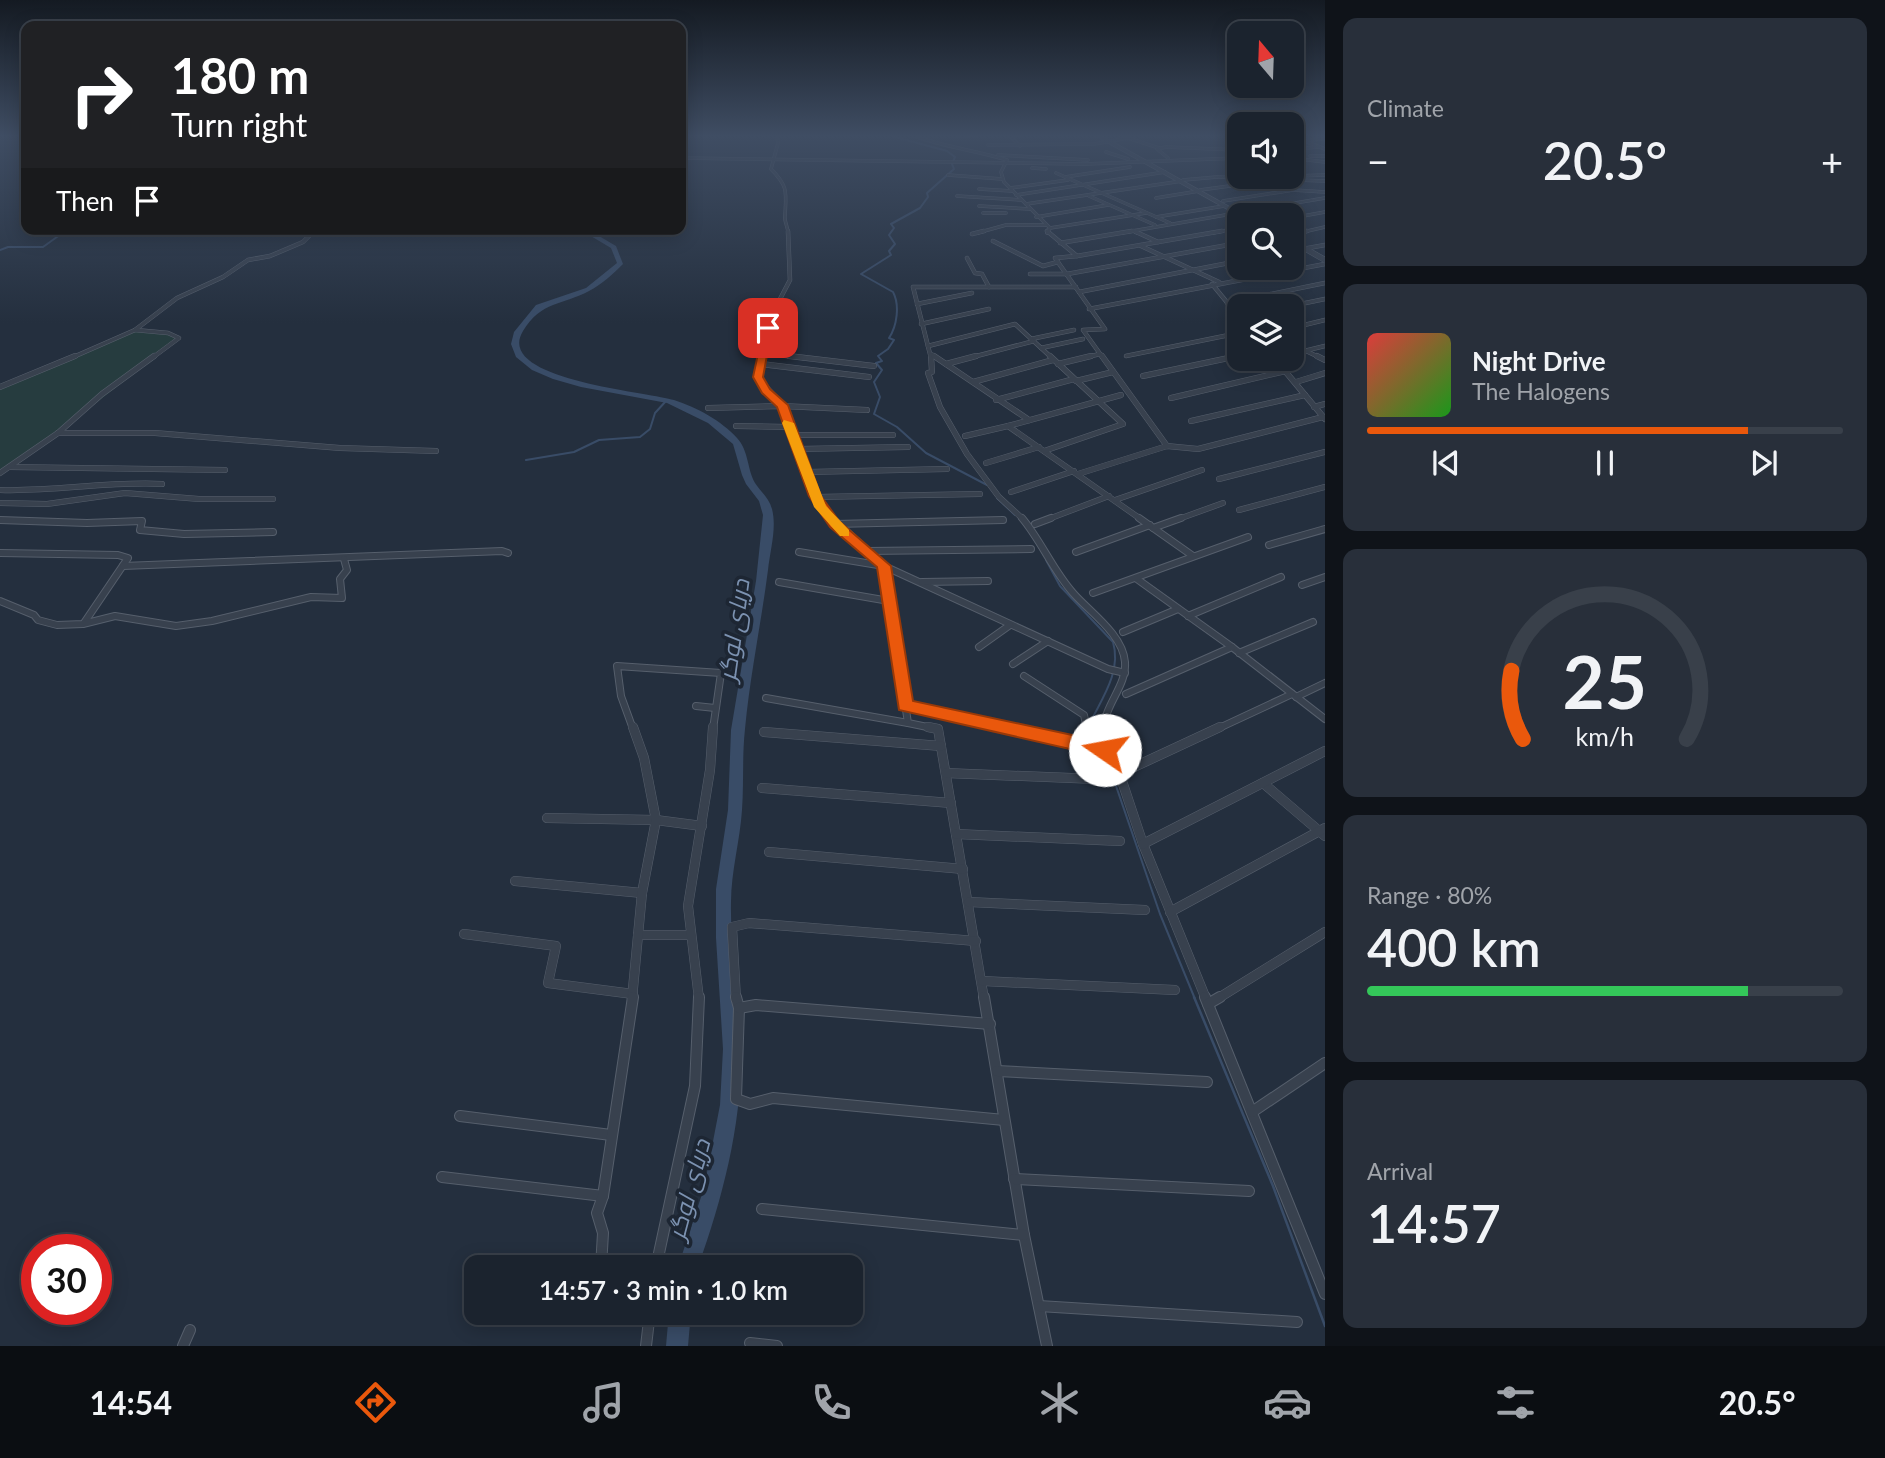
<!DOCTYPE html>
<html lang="en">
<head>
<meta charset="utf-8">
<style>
  body { margin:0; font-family:Lato,Cairo,sans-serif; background:#282f3a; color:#f1f3f6; height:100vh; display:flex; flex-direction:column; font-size:26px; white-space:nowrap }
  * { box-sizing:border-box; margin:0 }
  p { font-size:23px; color:#a0a4aa }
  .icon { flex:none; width:38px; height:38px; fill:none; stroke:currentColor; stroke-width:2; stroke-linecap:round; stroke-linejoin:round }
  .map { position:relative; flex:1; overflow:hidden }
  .drawer { display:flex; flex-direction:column; gap:18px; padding:18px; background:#0f1319; width:560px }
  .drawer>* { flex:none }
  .top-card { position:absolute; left:21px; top:21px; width:665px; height:214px; border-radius:14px; box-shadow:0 4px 18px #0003,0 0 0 2px #39404a; background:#202124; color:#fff; overflow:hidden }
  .needle { width:46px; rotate:341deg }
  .fabs { position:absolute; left:1227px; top:21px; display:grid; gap:14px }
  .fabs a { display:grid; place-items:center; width:77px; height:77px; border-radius:14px; background:#1b232e; box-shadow:0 4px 18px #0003,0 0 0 2px #39404a; font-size:35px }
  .speed { position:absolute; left:21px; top:1234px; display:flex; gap:14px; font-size:35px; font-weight:700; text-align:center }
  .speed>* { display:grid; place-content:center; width:91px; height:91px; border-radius:50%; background:#1b232e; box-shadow:0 4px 18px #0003,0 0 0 2px #39404a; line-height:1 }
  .speed .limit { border:10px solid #d22; background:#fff; color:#111 }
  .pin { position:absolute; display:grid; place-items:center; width:60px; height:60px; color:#fff; margin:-30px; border-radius:14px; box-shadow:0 4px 10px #0006 }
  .me { position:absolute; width:77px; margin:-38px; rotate:282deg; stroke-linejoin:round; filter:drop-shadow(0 0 5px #0008) }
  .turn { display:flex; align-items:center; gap:24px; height:147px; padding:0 35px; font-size:32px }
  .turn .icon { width:91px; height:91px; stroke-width:2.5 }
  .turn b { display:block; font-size:49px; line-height:60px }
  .then { display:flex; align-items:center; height:66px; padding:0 35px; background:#0003; gap:14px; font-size:26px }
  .big { font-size:52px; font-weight:600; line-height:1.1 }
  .drawer .widget { flex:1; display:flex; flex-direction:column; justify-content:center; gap:10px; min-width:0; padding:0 24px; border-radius:14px; background:#282f3a }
  .drawer .dial { align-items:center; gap:0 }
  .dial svg { height:182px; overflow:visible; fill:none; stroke:#39404a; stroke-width:7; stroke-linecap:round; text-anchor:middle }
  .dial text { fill:#f1f3f6; stroke:none }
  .song { display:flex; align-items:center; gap:21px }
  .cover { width:84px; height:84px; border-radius:10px; background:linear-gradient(135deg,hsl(0 70% 55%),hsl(120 70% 35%)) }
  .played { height:7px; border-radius:4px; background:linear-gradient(90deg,#ea580c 80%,#39404a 80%) }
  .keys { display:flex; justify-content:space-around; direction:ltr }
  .heat { display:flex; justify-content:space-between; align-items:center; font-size:38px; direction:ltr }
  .charge { height:10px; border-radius:5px; background:linear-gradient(90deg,#34c759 80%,#39404a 0) }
  .trip { position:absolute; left:464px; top:1255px; width:399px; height:70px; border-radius:14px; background:#1b232e; box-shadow:0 4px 18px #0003,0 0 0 2px #39404a; font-weight:600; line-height:70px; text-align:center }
  .dock { display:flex; height:112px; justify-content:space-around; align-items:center; background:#0b0e12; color:#a0a4aa }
  .dock .icon { width:49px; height:49px }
  .dock .active { color:#ea580c }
  .dock b { font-size:32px; color:#f1f3f6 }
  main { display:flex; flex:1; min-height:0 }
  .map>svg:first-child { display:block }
  .green { fill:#263c3f }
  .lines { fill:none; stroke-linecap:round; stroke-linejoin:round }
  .stream-far1 { stroke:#394c67; stroke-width:2 }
  .stream { stroke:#394c67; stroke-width:2.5 }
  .river { fill:#394c67; fill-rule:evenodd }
  .minor-far5-casing { stroke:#565f6c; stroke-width:3.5 }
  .minor-far4-casing { stroke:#565f6c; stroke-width:4.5 }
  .minor-far3-casing { stroke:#565f6c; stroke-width:6 }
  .minor-far2-casing { stroke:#565f6c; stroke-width:8 }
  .minor-far1-casing { stroke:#565f6c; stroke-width:10 }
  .minor-casing { stroke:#565f6c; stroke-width:12 }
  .tertiary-far1-casing { stroke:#565f6c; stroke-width:4.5 }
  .tertiary-casing { stroke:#565f6c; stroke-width:6 }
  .minor-far5 { stroke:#38414e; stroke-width:2.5 }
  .minor-far4 { stroke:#38414e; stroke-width:3.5 }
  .minor-far3 { stroke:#38414e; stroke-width:5 }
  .minor-far2 { stroke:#38414e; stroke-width:6 }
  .minor-far1 { stroke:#38414e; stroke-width:9 }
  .minor { stroke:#38414e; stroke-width:10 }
  .tertiary-far1 { stroke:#38414e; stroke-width:3.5 }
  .tertiary { stroke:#38414e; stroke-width:5 }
  .route { fill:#ea580c; stroke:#983908; stroke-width:2 }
  .slow { fill:#f59e0b }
  .labels { text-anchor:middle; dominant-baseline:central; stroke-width:7; stroke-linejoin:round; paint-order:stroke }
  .water-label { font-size:24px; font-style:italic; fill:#7c92b1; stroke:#1d2633 }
</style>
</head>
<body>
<main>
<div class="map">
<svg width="1325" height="1346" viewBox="0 0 1325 1346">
  <rect width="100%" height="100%" fill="#242f3e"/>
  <path class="green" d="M135 330 168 333 179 338 58 433 0 473V387Z"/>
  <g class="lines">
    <g class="stream-far1">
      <path d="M888 135 947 151 955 157 952 164 954 169 927 193 928 197 920 208 891 224 894 228 889 235 895 244 889 251 891 255 861 274 893 292C900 305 897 326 889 338L894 340 888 349 878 356 882 361 876 363 882 370 874 382 880 397 874 414 897 427 926 453 987 485"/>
      <path d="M0 250 8 247H43L68 229"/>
      <path d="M526 460 574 452 599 440 640 437 650 429 655 413 666 401"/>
      <path d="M997 498 1015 515"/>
      <path d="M1030 533 1042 552"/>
      <path d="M1046 560 1060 586 1113 642C1121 669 1105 694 1093 717L1102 746"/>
      <path d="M1104 751 1160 914 1195 999"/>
    </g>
    <path class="stream" d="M1194 997 1273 1186 1325 1326"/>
    <g class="river">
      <path d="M579 229H587L616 246 623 264C614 273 601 285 589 291 563 305 541 301 523 331 493 380 650 392 674 400 696 407 722 421 737 438 749 451 747 469 755 483 761 492 769 498 772 509 777 528 770 551 768 570 761 624 750 676 745 729 742 756 744 783 742 810 740 841 731 871 731 902 730 951 740 1000 741 1050 742 1124 723 1197 698 1267H678L704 1188 720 1105 723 1049 716 938V889L728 810 731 730 756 581 763 515 759 501 746 484 742 475 733 444 708 423 667 403 581 387 553 379 532 370 516 357 511 344 514 332 536 305 586 288 617 263 611 248Z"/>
      <path d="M669 1312H691L688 1346H666Z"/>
    </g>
    <defs>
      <g id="minor-far5">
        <path d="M777 135 778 143 771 169C789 187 786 193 785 216 784 221 788 227 788 233"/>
        <path d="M912 135C943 147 975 150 1007 160L1001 172 1004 182 1050 228 1047 233"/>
        <path d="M1119 135 1159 148"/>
        <path d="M957 136 978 135"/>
        <path d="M1292 136 1325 149"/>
        <path d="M1308 140 1325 139"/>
        <path d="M988 145 1094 144 1128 138"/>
        <path d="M1020 146 1009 135H1023"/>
        <path d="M1292 149 1319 147"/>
        <path d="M1106 152 1128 159"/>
        <path d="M998 155 1088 160"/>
        <path d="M1310 156H1325"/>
        <path d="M681 158 1085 164 1239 158"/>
        <path d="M1168 158 1157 149 1166 147 1239 150"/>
        <path d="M1292 158 1325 162"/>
        <path d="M1032 168 1046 169"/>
        <path d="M1056 173 1170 223"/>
        <path d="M948 175 1002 179"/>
        <path d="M1295 176 1325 175"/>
        <path d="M1065 177 1130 167"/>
        <path d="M1183 180 1217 177 1325 181"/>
        <path d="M1010 188 1068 180"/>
        <path d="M979 189 1012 191"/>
        <path d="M1200 190 1237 185 1283 184"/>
        <path d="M1016 195 1165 172"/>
        <path d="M957 196 1021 200"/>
        <path d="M1089 196 1155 225"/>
        <path d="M1156 198 1199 191"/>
        <path d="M1223 201 1293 190 1325 192"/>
        <path d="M1026 204 1182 181"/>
        <path d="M979 206 1030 209"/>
        <path d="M1241 212 1325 198"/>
        <path d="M983 213H1006"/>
        <path d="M1036 217 1108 205"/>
        <path d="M1156 217 1224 206"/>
        <path d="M1292 218 1325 212"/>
        <path d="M1050 228 1146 213"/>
        <path d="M1134 231 1137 233"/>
        <path d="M311 233 319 229"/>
        <path d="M977 233 1006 225H1046"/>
        <path d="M1121 233 1237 213"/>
        <path d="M1212 233 1239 228"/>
        <path d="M1299 233 1325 227"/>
      </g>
      <g id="minor-far4">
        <path d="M1047 231 1077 256 1055 258 1105 329 1083 330 1103 358"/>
        <path d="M1134 231 1158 242"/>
        <path d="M972 234 984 231"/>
        <path d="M1292 234 1307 231"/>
        <path d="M993 241 1043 266 1058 262"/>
        <path d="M1060 243 1132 231"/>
        <path d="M1141 246 1219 282"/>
        <path d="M1292 251 1325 245"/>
        <path d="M1077 256 1222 231"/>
        <path d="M967 258 975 273 982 274 989 287"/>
        <path d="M1030 274H1067L1239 243"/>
        <path d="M1212 284 1239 317"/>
        <path d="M1079 292 1239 261"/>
        <path d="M1227 303 1325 283"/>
        <path d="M917 304 972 293"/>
        <path d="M1291 306 1325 299"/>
        <path d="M1089 309 1325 264"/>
        <path d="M921 324 989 309"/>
        <path d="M1292 328 1325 320"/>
        <path d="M135 330 168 333 179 338 152 358"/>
        <path d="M1031 339 1074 330"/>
        <path d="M928 346 1015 324 1052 358"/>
        <path d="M1041 348 1083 339"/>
        <path d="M1306 351 1321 358"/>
        <path d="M761 353 804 358"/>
        <path d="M931 354 937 358"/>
        <path d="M1292 354 1325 346"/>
        <path d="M1126 356 1239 333"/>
        <path d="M71 358 135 330 177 298 223 277 248 260 270 256 303 242 314 231"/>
        <path d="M762 358 770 318 790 280 788 231"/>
        <path d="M931 358 913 287H1076"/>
        <path d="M969 358 1034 341"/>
        <path d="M1083 358 1100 354"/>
        <path d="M1229 358 1239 356"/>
      </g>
      <g id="minor-far3">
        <path d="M762 356 758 377C765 388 776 396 782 406 804 442 802 490 833 520"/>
        <path d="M789 356 874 366"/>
        <path d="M931 356 932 372 928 373 940 407 967 454 999 497 1024 520"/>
        <path d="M934 356 1029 420"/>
        <path d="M1102 356 1167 446"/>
        <path d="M1317 356 1325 360"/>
        <path d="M1275 359 1325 419"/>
        <path d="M761 364 869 377"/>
        <path d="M946 364 976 356"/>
        <path d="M1058 364 1091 356"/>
        <path d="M1143 376 1238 356"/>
        <path d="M1076 381 1113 372"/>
        <path d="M973 382 1053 360"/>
        <path d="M1296 382 1325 373"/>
        <path d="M0 387 75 356"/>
        <path d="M1121 395 1008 426 1142 520"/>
        <path d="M1171 398 1286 371"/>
        <path d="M996 400 1074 379"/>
        <path d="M1314 407 1325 404"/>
        <path d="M708 408 782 406 867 410"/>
        <path d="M1191 421 1305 395"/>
        <path d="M736 426 789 427"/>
        <path d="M58 433H155L340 448 436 451"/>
        <path d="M792 435H893"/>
        <path d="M965 436 1008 426"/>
        <path d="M798 449 908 447"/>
        <path d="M1044 451 1123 424 1050 356"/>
        <path d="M986 463 1039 447"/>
        <path d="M9 467 225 470"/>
        <path d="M807 472 947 469"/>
        <path d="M0 473 58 433 102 394 154 356"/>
        <path d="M1078 474 1167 446 1198 449 1323 417"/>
        <path d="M1219 479 1325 452"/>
        <path d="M0 490C54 492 108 481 162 484"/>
        <path d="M1011 492 1074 471"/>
        <path d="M815 497 980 494"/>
        <path d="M1115 500 1202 470"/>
        <path d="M0 503 47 504 125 493 199 499H273"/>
        <path d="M1239 510 1325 487"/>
        <path d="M1046 520 1109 496"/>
        <path d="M1176 520 1223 503"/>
      </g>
      <g id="minor-far2">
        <path d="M832 518 884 566 1108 669 1125 673"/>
        <path d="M1022 518C1042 542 1053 571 1074 594 1091 613 1123 635 1125 662 1127 686 1104 705 1104 729"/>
        <path d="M1139 518 1193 556"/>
        <path d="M0 520 87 523 142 521 140 530 184 534 273 532"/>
        <path d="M835 524 1003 520"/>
        <path d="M1035 524 1051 518"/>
        <path d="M1153 528 1181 518"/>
        <path d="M1269 545 1325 529"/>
        <path d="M867 551 1031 549"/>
        <path d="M799 552 884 566 908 723 937 729"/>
        <path d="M1076 552 1150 525"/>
        <path d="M0 553 118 555 128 558 84 623"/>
        <path d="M123 566 502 551 508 553"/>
        <path d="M1137 579 1232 647 1325 719"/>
        <path d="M779 582 889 601"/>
        <path d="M922 582 988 581"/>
        <path d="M1302 585 1325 577"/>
        <path d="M1093 593 1248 537"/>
        <path d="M0 601 34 615 38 620 57 625 83 624 115 616 176 626 212 621 311 597 342 598 340 579 347 570 344 559"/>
        <path d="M1188 616 1281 577"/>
        <path d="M1123 632 1178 609"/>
        <path d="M979 647 1010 625"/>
        <path d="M1239 653 1313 622"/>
        <path d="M1013 664 1048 641"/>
        <path d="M1024 676 1084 715 1087 729"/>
        <path d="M1126 694 1232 647"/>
        <path d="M1296 697 1325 683"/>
        <path d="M766 698 908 723"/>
        <path d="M696 706 715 708"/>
        <path d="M905 706 1011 729"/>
        <path d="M633 729 621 696 617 666 721 673 713 729"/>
        <path d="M1217 729 1292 694"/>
      </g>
      <g id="minor-far1">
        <path d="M928 727 938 729 984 999"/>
        <path d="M1003 727 1109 750"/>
        <path d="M1087 727 1091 747"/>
        <path d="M1104 727 1143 844 1206 999"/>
        <path d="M764 732 941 746"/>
        <path d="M946 773 1096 779"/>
        <path d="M1119 774 1220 727"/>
        <path d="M1263 783 1325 836"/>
        <path d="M762 788 951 803"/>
        <path d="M547 818 656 820 702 826"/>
        <path d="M956 834 1120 841"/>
        <path d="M1143 844 1325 751"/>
        <path d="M769 852 963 869"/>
        <path d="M515 881 642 893"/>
        <path d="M969 902 1145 910"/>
        <path d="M1170 912 1325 828"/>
        <path d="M464 934 556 946 548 983 633 994"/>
        <path d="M638 935H690"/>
        <path d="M983 981 1175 990"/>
        <path d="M632 999 642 893 656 820 644 758 633 727"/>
        <path d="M699 999 688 906 710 770 713 727"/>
        <path d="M736 999 732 927 749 923 976 941"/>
        <path d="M1217 999 1325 932"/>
      </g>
      <g id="minor">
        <path d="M736 997 739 1008 736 1099 750 1104 773 1098 1004 1120"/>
        <path d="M984 997 1024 1235 1047 1346"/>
        <path d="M1205 997 1325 1294"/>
        <path d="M1208 1004 1220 997"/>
        <path d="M739 1008 756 1005 990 1024"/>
        <path d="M997 1071 1207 1082"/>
        <path d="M1252 1112 1325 1063"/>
        <path d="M460 1116 611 1135"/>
        <path d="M442 1177 603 1196"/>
        <path d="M1014 1179 1249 1191"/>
        <path d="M762 1209 1024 1235"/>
        <path d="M601 1267 603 1233 597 1213 603 1196 633 997"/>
        <path d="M656 1267 695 1086 699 997"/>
        <path d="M1039 1306 1297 1322"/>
        <path d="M750 1343 777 1346"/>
        <path d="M183 1346 190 1330"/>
        <path d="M646 1346 650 1312"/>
      </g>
      <path id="tertiary-far1" d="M1097 135 1241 215"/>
      <path id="tertiary" d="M1292 241 1325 260"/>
    </defs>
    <use href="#minor-far5" class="minor-far5-casing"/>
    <use href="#minor-far4" class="minor-far4-casing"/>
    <use href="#minor-far3" class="minor-far3-casing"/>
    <use href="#minor-far2" class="minor-far2-casing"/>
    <use href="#minor-far1" class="minor-far1-casing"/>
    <use href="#minor" class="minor-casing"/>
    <use href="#tertiary-far1" class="tertiary-far1-casing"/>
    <use href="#tertiary" class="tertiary-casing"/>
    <use href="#minor-far5" class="minor-far5"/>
    <use href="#minor-far4" class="minor-far4"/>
    <use href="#minor-far3" class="minor-far3"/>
    <use href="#minor-far2" class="minor-far2"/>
    <use href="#minor-far1" class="minor-far1"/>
    <use href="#minor" class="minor"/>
    <use href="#tertiary-far1" class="tertiary-far1"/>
    <use href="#tertiary" class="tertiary"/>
  </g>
  <linearGradient id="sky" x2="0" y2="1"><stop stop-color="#141a22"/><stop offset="0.42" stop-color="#3f4d63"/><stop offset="1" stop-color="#3f4d63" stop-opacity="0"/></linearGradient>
  <rect width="1325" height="323" fill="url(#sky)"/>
  <path class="route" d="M764 326 772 328 763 377 770 389 788 405 821 496 839 521 891 566 913 701 1105 742 1111 744 1113 750 1111 755 1105 757 899 710 877 567 830 527 809 496 777 407 762 393 753 377Z"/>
  <path class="slow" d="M784 420 794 423 826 506 849 530V536H840L814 507 782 423Z"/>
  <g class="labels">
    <g class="water-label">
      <text transform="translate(733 630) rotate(-82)">دریای لوگر</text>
      <text transform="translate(688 1189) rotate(-75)">دریای لوگر</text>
    </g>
  </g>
</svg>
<div class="fabs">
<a><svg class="needle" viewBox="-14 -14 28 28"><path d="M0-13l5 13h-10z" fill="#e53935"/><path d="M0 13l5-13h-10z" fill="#a0a4aa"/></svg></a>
<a><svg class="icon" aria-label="sound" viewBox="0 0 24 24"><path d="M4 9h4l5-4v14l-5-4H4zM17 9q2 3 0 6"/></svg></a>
<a><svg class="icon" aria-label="search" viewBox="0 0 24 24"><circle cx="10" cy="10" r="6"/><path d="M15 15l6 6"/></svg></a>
<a><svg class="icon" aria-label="layers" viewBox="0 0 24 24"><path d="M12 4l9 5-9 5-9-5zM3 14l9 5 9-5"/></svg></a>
</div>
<div class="speed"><div class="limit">30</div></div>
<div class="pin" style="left:768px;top:328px;background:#d93025"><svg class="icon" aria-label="arrive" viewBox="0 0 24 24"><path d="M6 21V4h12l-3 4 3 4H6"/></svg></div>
<svg class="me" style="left:1105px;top:750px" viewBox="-20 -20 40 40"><circle r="19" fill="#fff"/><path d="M0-13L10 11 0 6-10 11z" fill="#ea580c"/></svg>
<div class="trip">14:57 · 3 min · 1.0 km</div>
<div class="top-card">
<div class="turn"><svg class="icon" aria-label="right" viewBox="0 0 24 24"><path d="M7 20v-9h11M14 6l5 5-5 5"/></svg><div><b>180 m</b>Turn right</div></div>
<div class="then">Then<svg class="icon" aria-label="arrive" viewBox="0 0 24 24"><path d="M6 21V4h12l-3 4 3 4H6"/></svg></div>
</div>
</div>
<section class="drawer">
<div class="widget"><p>Climate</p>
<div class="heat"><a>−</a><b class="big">20.5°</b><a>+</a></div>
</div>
<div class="widget">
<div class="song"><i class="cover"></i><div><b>Night Drive</b><p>The Halogens</p></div></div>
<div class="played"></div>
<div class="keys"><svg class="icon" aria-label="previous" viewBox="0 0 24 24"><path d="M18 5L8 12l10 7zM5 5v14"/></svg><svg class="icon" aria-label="pause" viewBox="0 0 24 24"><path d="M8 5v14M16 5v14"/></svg><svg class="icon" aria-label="next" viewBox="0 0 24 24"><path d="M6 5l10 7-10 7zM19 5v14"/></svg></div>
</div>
<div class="widget dial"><svg viewBox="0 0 100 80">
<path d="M14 69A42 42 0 1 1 86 69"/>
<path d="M14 69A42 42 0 0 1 9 39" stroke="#ea580c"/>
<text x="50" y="56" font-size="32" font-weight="700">25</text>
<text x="50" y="72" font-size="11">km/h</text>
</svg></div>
<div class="widget"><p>Range · 80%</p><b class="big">400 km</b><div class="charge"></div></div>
<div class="widget"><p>Arrival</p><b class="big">14:57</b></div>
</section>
</main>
<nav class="dock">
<b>14:54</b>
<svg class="icon active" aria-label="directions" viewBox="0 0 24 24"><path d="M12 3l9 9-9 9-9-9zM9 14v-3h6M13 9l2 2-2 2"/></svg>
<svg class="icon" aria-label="music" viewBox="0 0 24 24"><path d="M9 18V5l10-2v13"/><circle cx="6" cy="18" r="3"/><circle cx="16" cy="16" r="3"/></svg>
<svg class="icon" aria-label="phone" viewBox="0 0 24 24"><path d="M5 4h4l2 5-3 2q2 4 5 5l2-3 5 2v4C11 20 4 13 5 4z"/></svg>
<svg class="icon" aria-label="climate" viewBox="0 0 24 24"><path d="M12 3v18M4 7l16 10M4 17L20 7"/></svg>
<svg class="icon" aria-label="car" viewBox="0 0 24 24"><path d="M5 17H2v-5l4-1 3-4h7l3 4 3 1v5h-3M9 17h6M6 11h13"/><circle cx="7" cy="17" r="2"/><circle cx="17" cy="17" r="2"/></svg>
<svg class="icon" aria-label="filters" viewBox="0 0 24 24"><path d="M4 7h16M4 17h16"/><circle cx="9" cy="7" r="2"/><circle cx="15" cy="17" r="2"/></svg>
<b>20.5°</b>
</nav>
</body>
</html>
